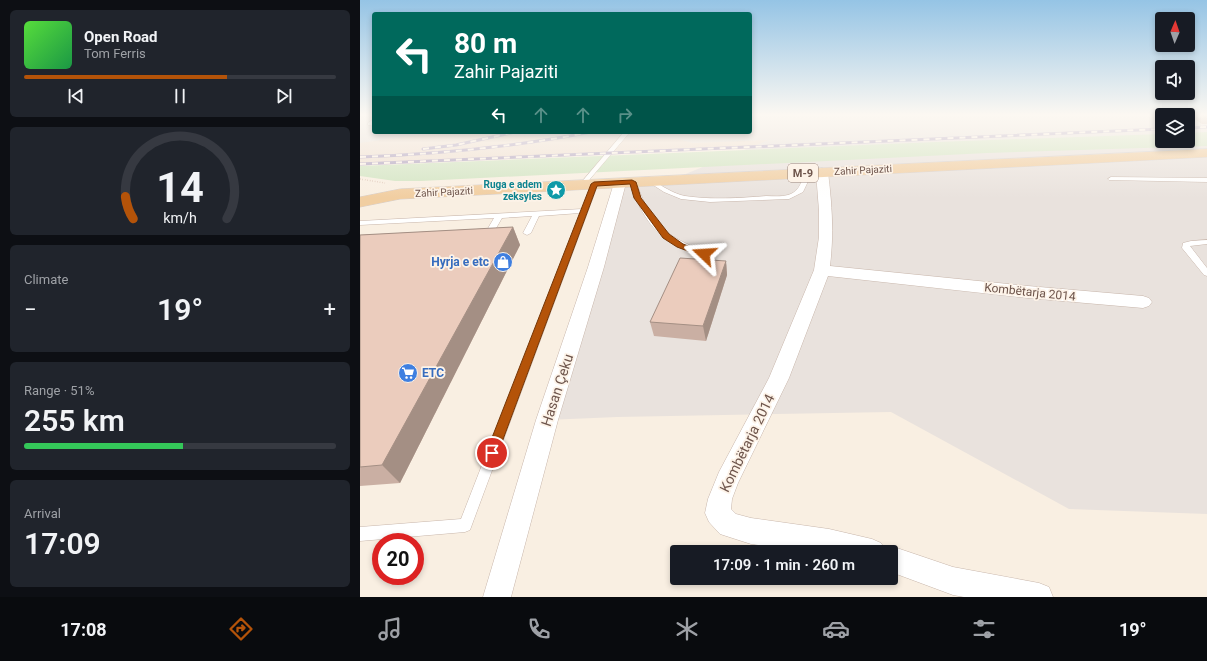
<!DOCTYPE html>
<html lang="en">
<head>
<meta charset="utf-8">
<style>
  body { margin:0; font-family:Roboto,sans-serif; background:#20242c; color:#f1f3f6; height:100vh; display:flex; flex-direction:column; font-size:15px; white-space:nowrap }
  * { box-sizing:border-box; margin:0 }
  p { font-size:13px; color:#9ea1a6 }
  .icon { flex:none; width:22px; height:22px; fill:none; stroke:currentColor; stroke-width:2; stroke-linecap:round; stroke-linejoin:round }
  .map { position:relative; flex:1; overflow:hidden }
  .drawer { display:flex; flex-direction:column; gap:10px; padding:10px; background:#0d0f14; width:360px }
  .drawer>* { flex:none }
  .top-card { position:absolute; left:12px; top:12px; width:380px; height:122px; border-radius:4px; box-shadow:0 2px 6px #0003; background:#00695c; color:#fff; overflow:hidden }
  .needle { width:26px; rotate:2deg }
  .controls { position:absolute; left:795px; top:12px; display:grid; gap:8px }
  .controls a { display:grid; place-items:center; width:40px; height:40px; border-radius:4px; background:#171b24; box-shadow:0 2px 6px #0003; font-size:20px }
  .speed { position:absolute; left:12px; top:533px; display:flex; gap:8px; font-size:20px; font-weight:700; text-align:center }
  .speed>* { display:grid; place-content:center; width:52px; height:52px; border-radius:50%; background:#171b24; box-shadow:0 2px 6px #0003; line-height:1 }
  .speed .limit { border:6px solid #d22; background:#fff; color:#111 }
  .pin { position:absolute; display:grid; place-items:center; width:34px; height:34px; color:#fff; margin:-17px; border:2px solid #fff; border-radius:50%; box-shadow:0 1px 4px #0007 }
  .me { position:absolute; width:44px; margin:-22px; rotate:290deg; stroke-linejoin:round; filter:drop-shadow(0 0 3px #0008) }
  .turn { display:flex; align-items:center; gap:14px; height:84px; padding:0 16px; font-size:18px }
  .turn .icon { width:52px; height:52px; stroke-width:2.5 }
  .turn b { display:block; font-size:28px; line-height:34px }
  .lanes { display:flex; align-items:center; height:38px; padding:0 16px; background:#0003; justify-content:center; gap:20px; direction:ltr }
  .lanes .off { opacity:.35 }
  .big { font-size:30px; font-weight:600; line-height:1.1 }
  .drawer .tile { flex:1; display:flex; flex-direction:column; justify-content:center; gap:6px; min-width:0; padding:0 14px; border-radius:6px; background:#20242c }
  .drawer .dial { align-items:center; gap:0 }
  .dial svg { height:104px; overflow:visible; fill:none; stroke:#363941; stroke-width:7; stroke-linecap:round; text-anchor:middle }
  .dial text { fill:#f1f3f6; stroke:none }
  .song { display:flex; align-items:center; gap:12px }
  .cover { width:48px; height:48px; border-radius:6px; background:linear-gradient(135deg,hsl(110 70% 55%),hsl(140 70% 35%)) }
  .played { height:4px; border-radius:2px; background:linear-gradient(90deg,#b45309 65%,#363941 65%) }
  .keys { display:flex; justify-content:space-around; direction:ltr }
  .heat { display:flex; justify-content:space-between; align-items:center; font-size:22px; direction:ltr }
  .charge { height:6px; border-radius:3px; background:linear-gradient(90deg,#34c759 51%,#363941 0) }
  .trip { position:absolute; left:310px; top:545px; width:228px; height:40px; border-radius:4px; background:#171b24; box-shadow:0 2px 6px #0003; font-weight:600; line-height:40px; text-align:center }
  .menu { display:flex; height:64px; justify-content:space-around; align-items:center; background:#090b0e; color:#9ea1a6 }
  .menu .icon { width:28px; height:28px }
  .menu .on { color:#b45309 }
  .menu b { font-size:18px; color:#f1f3f6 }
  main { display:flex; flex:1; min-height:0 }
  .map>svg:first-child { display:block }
  .residential { fill:#f0e0d2 }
  .industrial { fill:#e9e2dd; fill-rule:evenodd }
  .green { fill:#d3e5c3 }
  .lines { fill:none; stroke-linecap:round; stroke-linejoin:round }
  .lane-casing { stroke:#c8b6ab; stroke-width:1 }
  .street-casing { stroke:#c8b6ab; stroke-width:1 }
  .primary-casing { stroke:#d6cfcd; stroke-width:1 }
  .path { stroke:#d0b0a1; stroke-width:1.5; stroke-dasharray:0.5 2; stroke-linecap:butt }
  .lane { fill:#fff; fill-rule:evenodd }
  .street { fill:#fff; fill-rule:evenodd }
  .primary { fill:#f1cea1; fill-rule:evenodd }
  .rail-casing { stroke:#b1a3c0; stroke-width:3 }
  .rail { stroke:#fdf3e8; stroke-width:2; stroke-dasharray:6; stroke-linecap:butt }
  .wall { fill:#caafa3 }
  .shaded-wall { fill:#a48f84 }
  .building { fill:#ebccbd; stroke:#a48f84 }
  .route { fill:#b45309; stroke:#753606 }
  .labels { text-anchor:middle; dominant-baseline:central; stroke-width:3.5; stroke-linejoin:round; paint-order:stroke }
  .far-street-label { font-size:10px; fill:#6e554c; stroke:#fdf3e8 }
  .far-culture-label { font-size:10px; font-weight:bold; fill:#0d838f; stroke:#fdf3e8; text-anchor:end }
  .shield { fill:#fdf3e8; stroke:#99847b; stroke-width:1 }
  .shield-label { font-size:11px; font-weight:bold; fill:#6e554c }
  .shop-label { font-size:12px; font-weight:bold; fill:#366cbe; stroke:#fdf3e8; text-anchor:end }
  .street-label { font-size:12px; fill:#6e554c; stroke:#fdf3e8 }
  .near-street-label { font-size:14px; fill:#6e554c; stroke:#fdf3e8 }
</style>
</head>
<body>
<main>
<section class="drawer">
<div class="tile">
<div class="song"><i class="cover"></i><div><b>Open Road</b><p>Tom Ferris</p></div></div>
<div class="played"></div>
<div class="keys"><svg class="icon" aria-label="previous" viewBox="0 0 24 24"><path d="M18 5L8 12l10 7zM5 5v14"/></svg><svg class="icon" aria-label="pause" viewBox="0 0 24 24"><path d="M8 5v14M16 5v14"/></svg><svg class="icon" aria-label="next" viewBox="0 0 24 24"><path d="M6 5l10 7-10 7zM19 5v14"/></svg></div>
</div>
<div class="tile dial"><svg viewBox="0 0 100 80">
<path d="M14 69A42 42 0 1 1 86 69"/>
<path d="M14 69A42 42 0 0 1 8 52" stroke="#b45309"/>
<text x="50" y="56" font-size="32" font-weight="700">14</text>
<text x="50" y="72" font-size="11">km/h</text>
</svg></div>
<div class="tile"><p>Climate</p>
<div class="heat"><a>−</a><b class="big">19°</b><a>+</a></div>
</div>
<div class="tile"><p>Range · 51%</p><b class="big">255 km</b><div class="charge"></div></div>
<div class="tile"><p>Arrival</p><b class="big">17:09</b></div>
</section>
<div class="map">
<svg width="847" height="597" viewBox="0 0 847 597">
  <rect width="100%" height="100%" fill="#f9efe2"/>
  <path class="residential" d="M0 114H14V132H390V114H847V127L828 115H802V129L0 164Z"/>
  <path class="industrial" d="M0 114H14V132H390V114H847V514L709 509 531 412 257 417 187 420 260 183 311 180 408 140 333 143 317 139 243 140 111 133 66 134 0 143ZM802 115H828V141H802Z"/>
  <path class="green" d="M847 132V146L627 153 61 181H35L0 176V166L577 142 802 134V141H828V133Z"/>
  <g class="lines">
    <defs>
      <g id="lane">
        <path d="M14 119V126L8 125V123Z"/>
        <path d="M264 132H270L224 186H220V184Z"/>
        <path d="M449 171 452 173 443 192 429 199 350 202 321 199 304 192 287 181 290 179 292 180C302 186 314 194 325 196 351 200 380 198 406 196 413 196 421 197 428 195 444 190 440 175 449 171Z"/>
        <path d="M751 177 847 178V182L749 180 748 179Z"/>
        <path d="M273 180 276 182C291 225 306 237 347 252L348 254 347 256C341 257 335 253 329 251 295 238 281 216 270 182Z"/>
        <path d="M235 182 238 184 110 530 105 532 0 541V527L101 519 220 213 179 216 171 233 167 235 163 233 172 216 142 218 131 237H128L124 235 134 218 0 225V221L222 209 232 184Z"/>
        <path d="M847 240V244L830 246 847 268V276L844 275 822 248 823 243 831 241Z"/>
      </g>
      <g id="street">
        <path d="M462 168 466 169 468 172C472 205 474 233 470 266L668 286 783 296 789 298 792 302 789 306 783 308 668 298 468 276 429 378 378 483 372 499 371 509 376 514 391 518 469 529 512 539 521 543 524 548 531 546 593 567 679 583 689 587 693 597H604L593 595 531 572V552H447L391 544 360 534 349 522 345 513 348 499 359 472 409 378 454 270 459 237V211L456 172 458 169Z"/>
        <path d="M260 179 264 180 266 183 244 267 198 420 151 597H123L176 420 228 267 254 183 256 180Z"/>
      </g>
      <path id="primary" d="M847 149V157L40 199 0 207V197L40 189Z"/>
    </defs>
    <use href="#lane" class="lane-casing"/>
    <use href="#street" class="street-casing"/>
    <use href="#primary" class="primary-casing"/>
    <path class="path" d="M0 179 25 183"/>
    <use href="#lane" class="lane"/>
    <use href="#street" class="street"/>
    <use href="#primary" class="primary"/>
    <defs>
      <g id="rail">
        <path d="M828 128 847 127"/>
        <path d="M63 149 96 145 155 132"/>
        <path d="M0 157C78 154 154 147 231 132"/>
        <path d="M0 164 802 129"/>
      </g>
    </defs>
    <use href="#rail" class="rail-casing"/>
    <use href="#rail" class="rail"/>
  </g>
  <g class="wall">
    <path d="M827 114H847V124H842Z"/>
    <path d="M153 227 160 245 40 483 0 486V235Z"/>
    <path d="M366 261 367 275 346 341 294 336 290 322Z"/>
  </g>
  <g class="shaded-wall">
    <path d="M153 227 160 245 40 483 22 465Z"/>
    <path d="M366 261 367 275 346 341 343 326Z"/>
  </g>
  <g class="building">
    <path d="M153 227 22 465 0 467V235Z"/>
    <path d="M320 258 366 261 343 326 290 322Z"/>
  </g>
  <linearGradient id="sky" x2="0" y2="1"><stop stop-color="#95c4e5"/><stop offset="0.58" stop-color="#fcf8f2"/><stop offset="1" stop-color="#fcf8f2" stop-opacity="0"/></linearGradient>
  <rect width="847" height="198" fill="url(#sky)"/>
  <path class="route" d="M272 180 276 182 281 198 309 234 323 244 348 254 344 256H341L317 247 303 238 274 198 270 184 237 186 138 453 136 457 132 459 128 457 126 453 231 184 234 182Z"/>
  <defs>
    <symbol id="sight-disc" viewBox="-11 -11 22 22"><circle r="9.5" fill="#0f9aa8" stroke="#fdf3e8"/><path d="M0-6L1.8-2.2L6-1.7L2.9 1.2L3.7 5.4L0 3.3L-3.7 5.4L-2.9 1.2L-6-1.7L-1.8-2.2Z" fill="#fff"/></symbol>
    <symbol id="shop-disc" viewBox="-11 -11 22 22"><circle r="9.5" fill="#3f7fe0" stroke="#fdf3e8"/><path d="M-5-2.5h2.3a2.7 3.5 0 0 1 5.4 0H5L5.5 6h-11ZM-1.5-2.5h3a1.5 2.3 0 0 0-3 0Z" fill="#fff"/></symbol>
    <symbol id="supermarket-disc" viewBox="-11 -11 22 22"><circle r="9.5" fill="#3f7fe0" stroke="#fdf3e8"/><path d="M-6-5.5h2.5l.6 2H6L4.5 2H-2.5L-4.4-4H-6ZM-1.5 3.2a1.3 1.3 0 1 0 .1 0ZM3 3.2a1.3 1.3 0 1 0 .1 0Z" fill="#fff"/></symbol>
  </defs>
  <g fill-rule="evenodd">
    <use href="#sight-disc" x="185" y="179" width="22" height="22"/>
    <use href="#shop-disc" x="132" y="251" width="22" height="22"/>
    <use href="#supermarket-disc" x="37" y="362" width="22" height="22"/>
  </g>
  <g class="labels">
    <g class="far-street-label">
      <text transform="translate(503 170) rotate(-3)">Zahir Pajaziti</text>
      <text transform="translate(84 192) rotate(-3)">Zahir Pajaziti</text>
    </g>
    <g class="far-culture-label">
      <text x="182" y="184">Ruga e adem<tspan x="182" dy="12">zeksyles</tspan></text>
    </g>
    <rect class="shield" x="428" y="164" width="30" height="18" rx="3"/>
    <g class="shield-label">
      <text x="443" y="173">M-9</text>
    </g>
    <g class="shop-label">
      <text x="129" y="262">Hyrja e etc</text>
      <text x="62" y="373" text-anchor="start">ETC</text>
    </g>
    <g class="street-label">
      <text transform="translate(670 292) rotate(6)">Kombëtarja 2014</text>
    </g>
    <g class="near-street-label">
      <text transform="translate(197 390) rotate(-72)">Hasan Çeku</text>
      <text transform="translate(387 443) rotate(-64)">Kombëtarja 2014</text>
    </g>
  </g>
</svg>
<div class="controls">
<a><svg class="needle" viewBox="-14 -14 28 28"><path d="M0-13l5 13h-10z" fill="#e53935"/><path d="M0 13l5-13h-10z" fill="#9ea1a6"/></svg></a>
<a><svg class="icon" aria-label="sound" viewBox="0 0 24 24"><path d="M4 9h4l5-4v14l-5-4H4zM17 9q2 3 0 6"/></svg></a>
<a><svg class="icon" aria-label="layers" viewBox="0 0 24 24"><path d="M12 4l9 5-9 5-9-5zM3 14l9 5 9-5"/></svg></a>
</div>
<div class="speed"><div class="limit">20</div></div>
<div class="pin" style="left:132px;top:453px;background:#d93025"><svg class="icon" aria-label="arrive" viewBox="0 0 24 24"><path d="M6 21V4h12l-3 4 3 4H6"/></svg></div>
<svg class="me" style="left:344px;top:254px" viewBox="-20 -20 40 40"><path d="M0-17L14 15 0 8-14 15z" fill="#b45309" stroke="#fff" stroke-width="4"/></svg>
<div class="trip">17:09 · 1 min · 260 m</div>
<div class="top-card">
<div class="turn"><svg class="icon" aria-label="left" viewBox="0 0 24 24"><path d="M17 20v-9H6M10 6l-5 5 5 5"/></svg><div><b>80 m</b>Zahir Pajaziti</div></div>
<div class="lanes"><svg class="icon" aria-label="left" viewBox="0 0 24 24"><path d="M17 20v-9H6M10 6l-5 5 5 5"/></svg><svg class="icon off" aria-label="ahead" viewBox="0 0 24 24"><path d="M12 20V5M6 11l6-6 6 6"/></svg><svg class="icon off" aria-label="ahead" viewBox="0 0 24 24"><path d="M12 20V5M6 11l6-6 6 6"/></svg><svg class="icon off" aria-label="right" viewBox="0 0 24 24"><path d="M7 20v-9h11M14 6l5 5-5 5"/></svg></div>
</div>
</div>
</main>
<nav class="menu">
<b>17:08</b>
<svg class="icon on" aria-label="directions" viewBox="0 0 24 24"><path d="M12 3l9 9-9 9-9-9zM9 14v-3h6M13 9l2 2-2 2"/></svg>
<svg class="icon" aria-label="music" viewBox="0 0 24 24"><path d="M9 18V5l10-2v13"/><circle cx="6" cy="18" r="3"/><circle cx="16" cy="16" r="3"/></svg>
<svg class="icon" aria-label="phone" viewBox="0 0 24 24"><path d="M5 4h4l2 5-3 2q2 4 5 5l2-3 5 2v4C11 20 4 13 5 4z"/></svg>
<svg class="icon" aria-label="climate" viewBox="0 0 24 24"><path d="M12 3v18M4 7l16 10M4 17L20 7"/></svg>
<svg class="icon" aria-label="car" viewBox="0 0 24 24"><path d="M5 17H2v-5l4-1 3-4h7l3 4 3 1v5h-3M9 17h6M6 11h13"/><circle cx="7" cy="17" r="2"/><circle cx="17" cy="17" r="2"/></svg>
<svg class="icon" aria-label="filters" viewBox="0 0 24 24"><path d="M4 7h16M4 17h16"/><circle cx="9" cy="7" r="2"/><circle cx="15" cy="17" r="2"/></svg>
<b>19°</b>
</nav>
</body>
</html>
